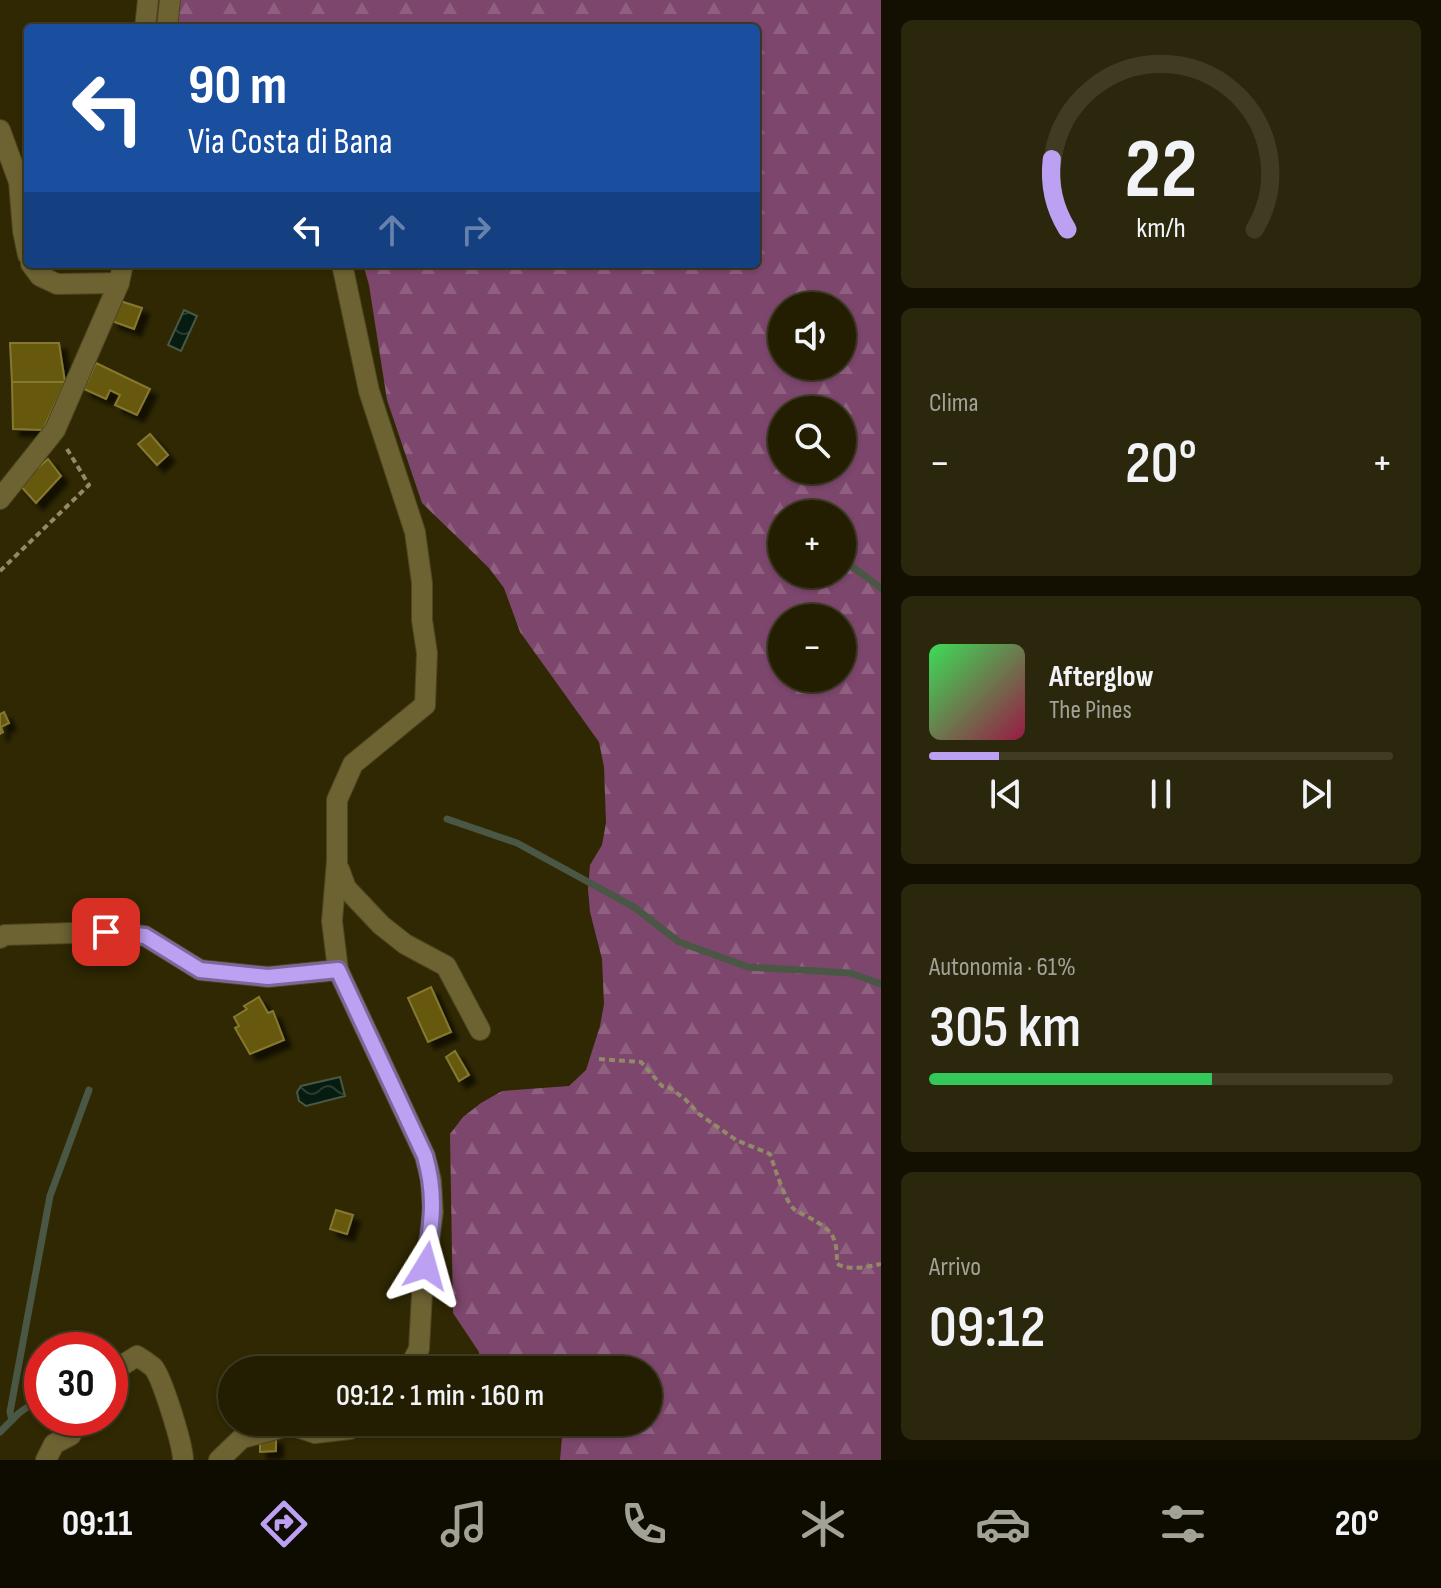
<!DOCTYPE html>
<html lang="it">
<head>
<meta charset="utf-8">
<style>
  body { margin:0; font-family:"Sofia Sans Condensed",sans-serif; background:#2b270c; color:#f1f3f6; height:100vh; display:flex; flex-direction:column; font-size:30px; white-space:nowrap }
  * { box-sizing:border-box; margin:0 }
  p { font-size:26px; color:#a3a299 }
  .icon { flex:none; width:44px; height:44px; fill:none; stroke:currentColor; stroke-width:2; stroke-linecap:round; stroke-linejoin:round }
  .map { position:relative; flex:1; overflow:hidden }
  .panel { display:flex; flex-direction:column; gap:20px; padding:20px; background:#131001; width:560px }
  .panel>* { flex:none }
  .guide { position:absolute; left:24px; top:24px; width:736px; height:244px; border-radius:8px; box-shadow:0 2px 6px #0004,0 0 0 2px #403c24; background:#1a4fa0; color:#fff; overflow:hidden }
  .buttons { position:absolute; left:768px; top:292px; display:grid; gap:16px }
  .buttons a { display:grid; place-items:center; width:88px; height:88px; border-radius:50%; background:#231e02; box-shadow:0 2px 6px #0004,0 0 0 2px #403c24; font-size:40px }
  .speed { position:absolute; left:24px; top:1332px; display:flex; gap:16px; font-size:40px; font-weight:700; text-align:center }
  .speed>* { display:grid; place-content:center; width:104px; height:104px; border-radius:50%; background:#231e02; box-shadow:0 2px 6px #0004,0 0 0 2px #403c24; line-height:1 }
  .speed .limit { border:12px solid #d22; background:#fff; color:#111 }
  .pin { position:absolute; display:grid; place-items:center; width:68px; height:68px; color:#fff; margin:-34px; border-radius:16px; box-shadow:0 4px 12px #0006 }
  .me { position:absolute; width:88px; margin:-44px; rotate:8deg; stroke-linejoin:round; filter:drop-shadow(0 0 6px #0008) }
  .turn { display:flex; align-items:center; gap:28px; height:168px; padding:0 32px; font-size:36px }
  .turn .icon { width:104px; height:104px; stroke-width:2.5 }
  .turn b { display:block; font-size:56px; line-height:68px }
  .lanes { display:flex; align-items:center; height:76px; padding:0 32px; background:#0003; justify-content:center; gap:40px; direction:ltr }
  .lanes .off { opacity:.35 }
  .big { font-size:60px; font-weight:600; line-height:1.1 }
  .panel .widget { flex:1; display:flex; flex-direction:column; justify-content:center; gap:12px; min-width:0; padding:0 28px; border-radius:12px; background:#2b270c }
  .panel .dial { align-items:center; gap:0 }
  .dial svg { height:208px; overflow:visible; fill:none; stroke:#403c24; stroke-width:7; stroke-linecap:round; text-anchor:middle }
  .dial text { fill:#f1f3f6; stroke:none }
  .song { display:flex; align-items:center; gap:24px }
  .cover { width:96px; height:96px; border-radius:12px; background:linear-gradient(135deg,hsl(130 70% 55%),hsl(340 70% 35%)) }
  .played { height:8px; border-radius:4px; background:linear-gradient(90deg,#bca0f2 15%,#403c24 15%) }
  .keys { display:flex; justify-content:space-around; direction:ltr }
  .heat { display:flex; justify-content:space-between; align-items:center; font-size:44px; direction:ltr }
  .charge { height:12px; border-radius:6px; background:linear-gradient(90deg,#34c759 61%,#403c24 0) }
  .trip { position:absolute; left:218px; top:1356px; width:444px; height:80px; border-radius:40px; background:#231e02; box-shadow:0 2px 6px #0004,0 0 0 2px #403c24; font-weight:600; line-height:80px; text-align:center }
  .menu { display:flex; height:128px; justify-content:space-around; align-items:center; background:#0e0c01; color:#a3a299 }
  .menu .icon { width:56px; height:56px }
  .menu .selected { color:#bca0f2 }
  .menu b { font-size:36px; color:#f1f3f6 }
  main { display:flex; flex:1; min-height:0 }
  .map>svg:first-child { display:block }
  .forest { fill:url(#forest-firs); fill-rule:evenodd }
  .water { fill:url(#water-waves); stroke:#4a5745; stroke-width:2 }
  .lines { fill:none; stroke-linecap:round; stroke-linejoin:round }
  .stream { stroke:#4a5745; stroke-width:7 }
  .building { fill:#665907; stroke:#857833; stroke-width:2; filter:url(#shadow) }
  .minor-casing { stroke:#4c4621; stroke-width:22 }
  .path { stroke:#918a67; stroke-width:4; stroke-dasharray:6 4; stroke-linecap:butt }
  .minor { stroke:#6c6232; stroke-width:20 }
  .route-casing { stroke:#7a689d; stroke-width:20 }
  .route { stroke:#bca0f2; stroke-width:14 }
</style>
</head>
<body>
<main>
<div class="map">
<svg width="881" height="1460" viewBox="0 0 881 1460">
  <defs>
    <pattern id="forest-firs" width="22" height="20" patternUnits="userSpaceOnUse" patternTransform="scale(2)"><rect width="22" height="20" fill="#7d466d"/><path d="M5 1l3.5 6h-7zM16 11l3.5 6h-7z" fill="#8f6080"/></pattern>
    <pattern id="water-waves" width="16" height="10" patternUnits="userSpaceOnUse" patternTransform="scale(2)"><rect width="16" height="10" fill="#061c11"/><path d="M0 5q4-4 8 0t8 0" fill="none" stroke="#2a3d32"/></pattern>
    <filter id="shadow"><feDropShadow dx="7" dy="7" stdDeviation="2" flood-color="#0009"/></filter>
  </defs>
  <rect width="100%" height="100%" fill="#2f2803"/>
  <path class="forest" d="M179 0H881V1460H560L562 1437 548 1422H648V1370H480L479 1352 453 1313 450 1134 463 1117 481 1103 502 1091 569 1086 586 1070 600 1026 604 1004 602 959 590 912 588 889 590 865 602 845 606 823 604 767 599 742 520 632 504 588 489 568 422 503 387 400 369 285 363 264H756V28H178ZM782 306H842V366H782ZM782 410H842V470H782ZM782 514H842V574H782ZM782 618H842V678H782Z"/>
  <g class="water">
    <path d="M184 310 197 316 181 351 168 345Z"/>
    <path d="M340 1077 345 1096 306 1106 299 1101 297 1092 301 1086Z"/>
  </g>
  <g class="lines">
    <g class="stream">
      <path d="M842 559 881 588"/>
      <path d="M447 819 517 843 634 907 679 942 748 967 850 973 881 984"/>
      <path d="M70 1350 72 1346"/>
      <path d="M12 1420 10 1412 50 1196 89 1090"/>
      <path d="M0 1432 19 1413 42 1397"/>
    </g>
  </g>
  <g class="building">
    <path d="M117 300 142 308 134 329 112 321Z"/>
    <path d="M10 343H59L65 382H12Z"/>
    <path d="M96 363 150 389 137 415 115 405 120 395 110 390 106 399 84 389Z"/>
    <path d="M12 382H65L43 430 13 429Z"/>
    <path d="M150 434 168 455 157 465 138 444Z"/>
    <path d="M48 459 61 476 36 503 19 484Z"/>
    <path d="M4 712 9 723 1 727 3 732 0 734V714Z"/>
    <path d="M431 987 451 1032 428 1042 408 998Z"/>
    <path d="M259 997 268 1013 273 1011 284 1040 250 1054 235 1028 239 1026 234 1017 247 1009 244 1006Z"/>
    <path d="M455 1051 469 1075 459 1081 446 1057Z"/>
    <path d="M336 1210 353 1215 347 1234 330 1229Z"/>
    <path d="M276 1437V1451L260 1452V1438Z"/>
  </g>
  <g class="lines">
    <defs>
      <g id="minor">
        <path d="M145 28 148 0"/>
        <path d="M167 28 170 0"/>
        <path d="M0 130 19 182 23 231 28 255"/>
        <path d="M31 264 40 276 57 284 119 283"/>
        <path d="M342 264 369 391 415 532 422 583V620L427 653 425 705 353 764 337 800V861L332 921 338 970 425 1156 431 1180 433 1212 422 1294 419 1349 408 1370"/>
        <path d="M0 499 55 430 119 283 123 264"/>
        <path d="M339 869 346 888 381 925 405 944 446 966 480 1030"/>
        <path d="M0 938 5 935 106 932 145 936 200 970 268 977 338 970"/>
        <path d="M110 1373 137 1356C142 1359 148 1363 153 1367 162 1377 183 1445 183 1460"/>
        <path d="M46 1460 54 1444 71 1435 77 1418"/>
        <path d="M219 1460 242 1438 291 1425 315 1433 350 1429 358 1422"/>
      </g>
    </defs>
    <use href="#minor" class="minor-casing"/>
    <g class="path">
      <path d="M0 571 89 485 67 449"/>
      <path d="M599 1059 641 1062 662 1086 670 1088 685 1099 699 1114 736 1140 770 1154C774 1166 785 1200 793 1208 796 1212 805 1215 810 1218 834 1231 837 1238 837 1264 851 1271 867 1267 881 1264"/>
    </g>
    <use href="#minor" class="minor"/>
  </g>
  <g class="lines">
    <defs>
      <path id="route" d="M106 932 145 936 200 970 268 977 338 970 425 1156C437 1199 431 1224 426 1266"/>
    </defs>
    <use href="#route" class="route-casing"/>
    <use href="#route" class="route"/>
  </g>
</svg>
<div class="buttons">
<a><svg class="icon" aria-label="sound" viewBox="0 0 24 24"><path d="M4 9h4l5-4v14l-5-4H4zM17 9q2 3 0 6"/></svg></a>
<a><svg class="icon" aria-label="search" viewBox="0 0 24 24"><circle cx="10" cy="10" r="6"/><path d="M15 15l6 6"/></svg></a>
<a>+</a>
<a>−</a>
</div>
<div class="speed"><div class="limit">30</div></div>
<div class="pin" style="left:106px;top:932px;background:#d93025"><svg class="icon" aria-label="arrive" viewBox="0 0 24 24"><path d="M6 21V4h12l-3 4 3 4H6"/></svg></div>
<svg class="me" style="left:426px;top:1266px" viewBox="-20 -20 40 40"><path d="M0-17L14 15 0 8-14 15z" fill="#bca0f2" stroke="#fff" stroke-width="4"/></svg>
<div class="trip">09:12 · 1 min · 160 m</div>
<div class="guide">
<div class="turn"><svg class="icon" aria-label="left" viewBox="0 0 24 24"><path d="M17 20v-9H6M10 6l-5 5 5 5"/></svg><div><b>90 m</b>Via Costa di Bana</div></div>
<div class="lanes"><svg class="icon" aria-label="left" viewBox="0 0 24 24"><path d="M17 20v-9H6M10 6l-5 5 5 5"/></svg><svg class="icon off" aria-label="ahead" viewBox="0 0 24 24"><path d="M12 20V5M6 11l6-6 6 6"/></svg><svg class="icon off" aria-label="right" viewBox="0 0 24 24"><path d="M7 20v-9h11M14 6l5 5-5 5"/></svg></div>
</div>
</div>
<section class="panel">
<div class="widget dial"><svg viewBox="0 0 100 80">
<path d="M14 69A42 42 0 1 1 86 69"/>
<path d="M14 69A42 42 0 0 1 8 42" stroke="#bca0f2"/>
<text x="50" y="56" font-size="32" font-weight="700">22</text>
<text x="50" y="72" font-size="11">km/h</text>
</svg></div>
<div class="widget"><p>Clima</p>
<div class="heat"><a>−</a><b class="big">20°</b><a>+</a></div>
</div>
<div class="widget">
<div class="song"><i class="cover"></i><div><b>Afterglow</b><p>The Pines</p></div></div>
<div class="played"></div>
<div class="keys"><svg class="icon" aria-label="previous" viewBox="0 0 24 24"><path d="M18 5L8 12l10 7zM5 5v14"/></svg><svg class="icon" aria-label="pause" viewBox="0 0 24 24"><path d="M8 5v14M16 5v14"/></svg><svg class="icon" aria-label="next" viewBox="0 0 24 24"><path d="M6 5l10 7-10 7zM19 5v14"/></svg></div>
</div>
<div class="widget"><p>Autonomia · 61%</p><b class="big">305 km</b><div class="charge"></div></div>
<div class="widget"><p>Arrivo</p><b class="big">09:12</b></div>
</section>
</main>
<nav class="menu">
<b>09:11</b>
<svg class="icon selected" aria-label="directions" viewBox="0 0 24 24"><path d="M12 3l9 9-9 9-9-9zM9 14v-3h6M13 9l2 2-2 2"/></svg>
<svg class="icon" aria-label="music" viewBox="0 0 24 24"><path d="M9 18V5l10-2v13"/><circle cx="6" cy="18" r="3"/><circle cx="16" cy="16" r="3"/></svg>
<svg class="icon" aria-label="phone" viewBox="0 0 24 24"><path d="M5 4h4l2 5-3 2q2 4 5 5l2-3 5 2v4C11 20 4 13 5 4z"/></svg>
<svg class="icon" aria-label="climate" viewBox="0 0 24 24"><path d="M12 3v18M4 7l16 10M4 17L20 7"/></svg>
<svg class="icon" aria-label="car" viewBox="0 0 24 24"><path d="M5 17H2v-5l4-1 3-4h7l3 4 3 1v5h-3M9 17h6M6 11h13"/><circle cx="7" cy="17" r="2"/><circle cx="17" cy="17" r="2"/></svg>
<svg class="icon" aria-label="filters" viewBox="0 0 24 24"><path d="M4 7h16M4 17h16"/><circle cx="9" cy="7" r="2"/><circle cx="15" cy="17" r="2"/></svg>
<b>20°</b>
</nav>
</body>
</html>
